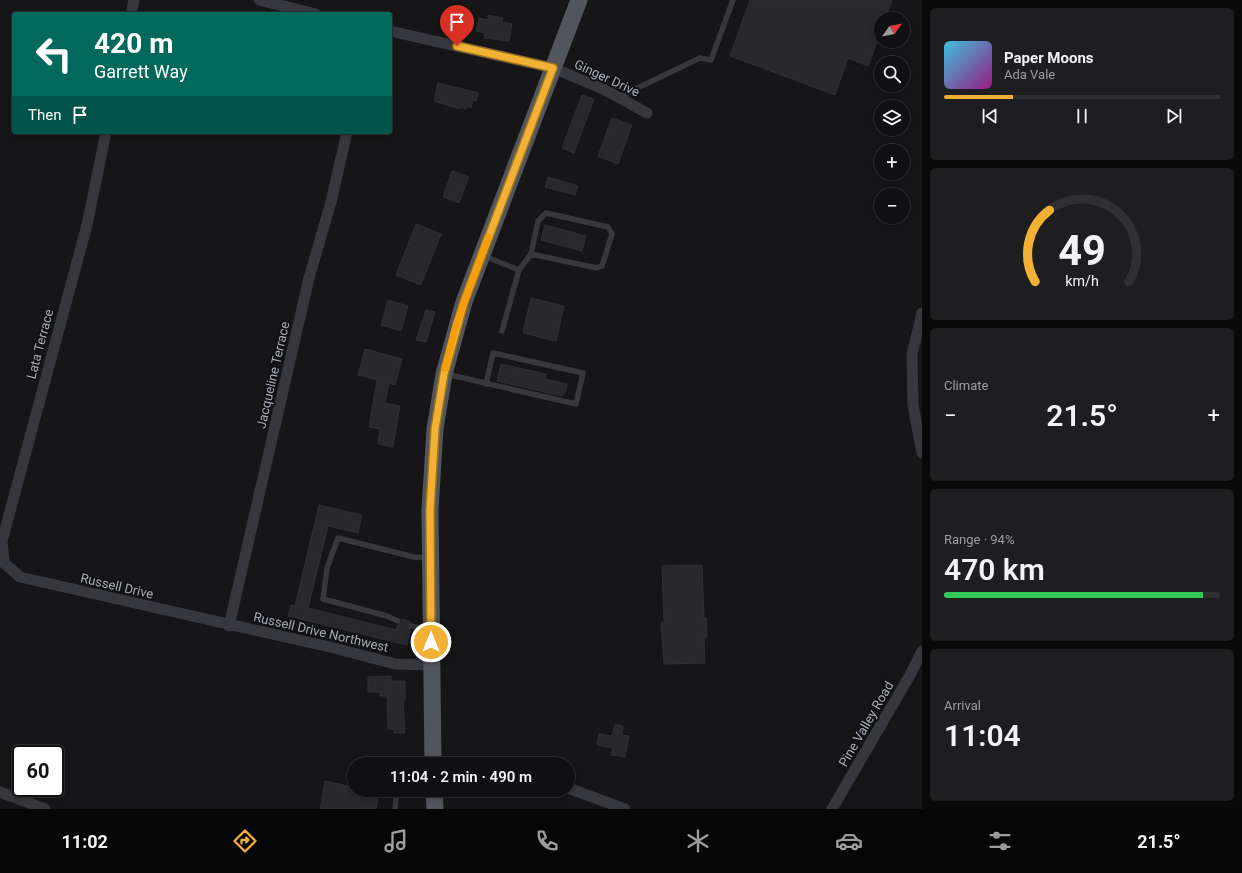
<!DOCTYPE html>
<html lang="en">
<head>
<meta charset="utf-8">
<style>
  body { margin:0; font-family:Roboto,sans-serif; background:#1e1e20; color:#f1f3f6; height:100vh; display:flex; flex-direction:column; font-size:15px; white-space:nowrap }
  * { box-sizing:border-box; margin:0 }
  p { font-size:13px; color:#9c9d9f }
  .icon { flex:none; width:22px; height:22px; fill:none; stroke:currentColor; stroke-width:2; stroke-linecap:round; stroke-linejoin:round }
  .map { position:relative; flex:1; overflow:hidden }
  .drawer { display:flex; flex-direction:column; gap:8px; padding:8px; background:#09090a; width:320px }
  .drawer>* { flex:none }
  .banner { position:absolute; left:12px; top:12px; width:380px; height:122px; border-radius:4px; box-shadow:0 2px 6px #0003,0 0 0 1px #303032; background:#00695c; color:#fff; overflow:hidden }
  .needle { width:26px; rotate:57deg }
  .buttons { position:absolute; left:874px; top:12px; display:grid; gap:8px }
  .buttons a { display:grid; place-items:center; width:36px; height:36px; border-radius:50%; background:#101012; box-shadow:0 2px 6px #0003,0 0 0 1px #303032; font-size:20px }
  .speed { position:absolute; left:12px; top:745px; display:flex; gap:8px; font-size:20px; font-weight:700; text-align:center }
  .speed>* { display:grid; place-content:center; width:52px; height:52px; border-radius:50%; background:#101012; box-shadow:0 2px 6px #0003,0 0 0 1px #303032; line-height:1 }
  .speed .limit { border:2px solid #111; border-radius:6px; background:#fff; color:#111 }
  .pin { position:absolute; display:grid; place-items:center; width:34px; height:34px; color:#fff; margin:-41px -17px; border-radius:50% 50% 50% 0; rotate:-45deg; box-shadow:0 0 4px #0007 }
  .pin .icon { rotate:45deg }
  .me { position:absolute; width:44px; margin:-22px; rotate:0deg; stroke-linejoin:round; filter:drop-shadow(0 0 3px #0008) }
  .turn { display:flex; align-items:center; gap:14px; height:84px; padding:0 16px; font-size:18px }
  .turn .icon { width:52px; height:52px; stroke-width:2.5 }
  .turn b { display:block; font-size:28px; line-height:34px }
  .then { display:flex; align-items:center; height:38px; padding:0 16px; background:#0003; gap:8px; font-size:15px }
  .big { font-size:30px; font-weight:600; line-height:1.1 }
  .drawer .widget { flex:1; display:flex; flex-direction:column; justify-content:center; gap:6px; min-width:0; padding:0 14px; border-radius:6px; background:#1e1e20 }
  .drawer .dial { align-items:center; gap:0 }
  .dial svg { height:104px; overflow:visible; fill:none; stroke:#303032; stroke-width:7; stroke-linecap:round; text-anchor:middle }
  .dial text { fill:#f1f3f6; stroke:none }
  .song { display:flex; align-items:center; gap:12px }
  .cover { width:48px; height:48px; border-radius:6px; background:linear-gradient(135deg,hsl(190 70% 55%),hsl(310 70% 35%)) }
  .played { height:4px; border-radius:2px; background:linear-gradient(90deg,#f2b134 25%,#303032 25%) }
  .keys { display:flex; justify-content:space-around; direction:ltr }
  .heat { display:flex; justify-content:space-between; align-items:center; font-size:22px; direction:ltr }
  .charge { height:6px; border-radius:3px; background:linear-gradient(90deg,#34c759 94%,#303032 0) }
  .trip { position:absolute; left:347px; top:757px; width:228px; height:40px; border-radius:20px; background:#101012; box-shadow:0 2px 6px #0003,0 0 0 1px #303032; font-weight:600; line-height:40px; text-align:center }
  .menu { display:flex; height:64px; justify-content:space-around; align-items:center; background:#060607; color:#9c9d9f }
  .menu .icon { width:28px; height:28px }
  .menu .active { color:#f2b134 }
  .menu b { font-size:18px; color:#f1f3f6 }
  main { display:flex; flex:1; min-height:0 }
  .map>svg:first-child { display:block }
  .building { fill:#29292c; stroke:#303034 }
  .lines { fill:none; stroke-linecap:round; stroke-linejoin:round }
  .lane { stroke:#37383d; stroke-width:5.5 }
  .street { stroke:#37383d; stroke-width:11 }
  .primary { stroke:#53555c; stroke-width:17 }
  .route-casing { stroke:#9d7322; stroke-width:10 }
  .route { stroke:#f2b134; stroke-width:7 }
  .slow { stroke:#f59e0b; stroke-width:7 }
  .labels { text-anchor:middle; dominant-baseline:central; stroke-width:4; stroke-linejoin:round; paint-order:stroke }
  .street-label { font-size:13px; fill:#a8adb8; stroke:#111113 }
</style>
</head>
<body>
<main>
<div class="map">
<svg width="922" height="809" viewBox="0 0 922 809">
  <rect width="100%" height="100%" fill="#161618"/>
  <g class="building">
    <path d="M750 0H892L885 19H881V31L868 66 848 58 835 95 730 56Z"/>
    <path d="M488 15 503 18 502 22 512 24 509 41 484 38 485 33 476 31 479 18 488 20Z"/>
    <path d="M438 83 479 93 476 101 473 100 471 108 466 106V109L459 107V109L434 101Z"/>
    <path d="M582 95 594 99 574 153 562 148Z"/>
    <path d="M612 118 632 125 618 164 598 156Z"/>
    <path d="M452 171 469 177 459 203 443 197Z"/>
    <path d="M548 177 578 186 575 195 545 187Z"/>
    <path d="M416 224 441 234 421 285 396 275Z"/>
    <path d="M545 225 586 236 582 251 541 240Z"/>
    <path d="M531 298 564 306 556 341 523 333Z"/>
    <path d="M388 300 408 306 401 331 381 325Z"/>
    <path d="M426 310 435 312 426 342 416 340Z"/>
    <path d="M365 349 402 359 395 385 389 383 385 403 400 406 393 447 378 444 380 429 369 427 377 380 358 375Z"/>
    <path d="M501 364 546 374 545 379 567 384 565 392 562 396 497 381Z"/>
    <path d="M319 505 362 515 358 533 328 526 308 608 396 630 398 625 402 623V619L411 622 407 626 410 630 407 645 288 616 291 605 295 606Z"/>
    <path d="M702 565 704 618H706L707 637H704L705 663 664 664 661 622H664L662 566Z"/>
    <path d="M391 676V681H405V700H403L405 733H394V729H388L387 696H380V692H368V677Z"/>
    <path d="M615 724 623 726 622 735 629 736 625 757 611 755 613 748 597 745 599 734 612 736Z"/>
    <path d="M325 781 354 787V790L379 793 376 809H320Z"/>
  </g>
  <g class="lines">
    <g class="lane">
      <path d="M619 97 700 58 711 60 733 0"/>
      <path d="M484 256 519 270 502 331"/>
      <path d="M519 270 531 254 538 221 546 213 608 227 612 234 602 266 597 268 531 254"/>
      <path d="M446 374 576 404 583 373 493 353 486 384"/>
      <path d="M398 621 387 616 323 599 327 568 338 538 414 557 428 558"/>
      <path d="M411 626 430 630"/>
      <path d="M398 764H416"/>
      <path d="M395 809 397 790"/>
    </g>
    <g class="street">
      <path d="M259 0 316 14"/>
      <path d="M131 14 134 0"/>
      <path d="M390 31 553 68 603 89 647 113"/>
      <path d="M106 132 87 225 2 541 4 563 20 577 334 648 395 664 431 665"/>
      <path d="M922 313 912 354 913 405 922 453"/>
      <path d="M229 626 309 278 331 202 347 132"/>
      <path d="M568 788 625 809"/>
      <path d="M0 792 45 809"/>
      <path d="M832 809 910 675 922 651"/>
    </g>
    <g class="primary">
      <path d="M433 764 430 510 435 429 444 374 464 302 579 0"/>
      <path d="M434 790 435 809"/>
    </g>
  </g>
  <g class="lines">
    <defs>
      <path id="route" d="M431 642 430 510 435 429 444 374 464 302 553 68 457 46"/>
    </defs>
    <use href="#route" class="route-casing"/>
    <use href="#route" class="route"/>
    <path class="slow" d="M445 368 456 325 488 237"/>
  </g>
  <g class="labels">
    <g class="street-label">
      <text transform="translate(607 78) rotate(25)">Ginger Drive</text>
      <text transform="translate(40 344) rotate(-75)">Lata Terrace</text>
      <text transform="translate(273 375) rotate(-77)">Jacqueline Terrace</text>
      <text transform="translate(117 586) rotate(13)">Russell Drive</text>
      <text transform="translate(321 632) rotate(13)">Russell Drive Northwest</text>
      <text transform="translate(866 724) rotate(-60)">Pine Valley Road</text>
    </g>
  </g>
</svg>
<div class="buttons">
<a><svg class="needle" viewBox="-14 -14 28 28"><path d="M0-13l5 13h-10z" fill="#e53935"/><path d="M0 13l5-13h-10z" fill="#9c9d9f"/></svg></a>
<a><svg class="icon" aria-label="search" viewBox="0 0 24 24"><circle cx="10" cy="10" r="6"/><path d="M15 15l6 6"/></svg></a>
<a><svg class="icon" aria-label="layers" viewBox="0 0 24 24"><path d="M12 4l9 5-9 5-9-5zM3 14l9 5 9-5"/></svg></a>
<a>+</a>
<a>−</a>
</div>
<div class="speed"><div class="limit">60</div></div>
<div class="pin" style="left:457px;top:46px;background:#d93025"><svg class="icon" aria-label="arrive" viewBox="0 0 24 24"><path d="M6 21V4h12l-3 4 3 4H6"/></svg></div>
<svg class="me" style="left:431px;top:642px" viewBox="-20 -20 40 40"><circle r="17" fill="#f2b134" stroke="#fff" stroke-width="3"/><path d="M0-11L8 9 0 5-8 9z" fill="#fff"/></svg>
<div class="trip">11:04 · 2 min · 490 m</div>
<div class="banner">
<div class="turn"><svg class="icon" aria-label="left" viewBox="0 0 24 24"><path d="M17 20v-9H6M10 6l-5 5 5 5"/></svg><div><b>420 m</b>Garrett Way</div></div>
<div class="then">Then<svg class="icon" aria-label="arrive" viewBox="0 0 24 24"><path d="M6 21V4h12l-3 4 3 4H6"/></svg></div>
</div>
</div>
<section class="drawer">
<div class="widget">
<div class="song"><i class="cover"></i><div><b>Paper Moons</b><p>Ada Vale</p></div></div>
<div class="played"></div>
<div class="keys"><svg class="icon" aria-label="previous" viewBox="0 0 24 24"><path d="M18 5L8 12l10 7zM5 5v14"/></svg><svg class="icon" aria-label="pause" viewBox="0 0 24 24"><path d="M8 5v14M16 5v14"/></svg><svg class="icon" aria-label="next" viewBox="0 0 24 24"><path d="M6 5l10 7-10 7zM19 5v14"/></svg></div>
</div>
<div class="widget dial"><svg viewBox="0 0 100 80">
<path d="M14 69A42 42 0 1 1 86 69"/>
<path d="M14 69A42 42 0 0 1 25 14" stroke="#f2b134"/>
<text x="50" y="56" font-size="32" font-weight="700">49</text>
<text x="50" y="72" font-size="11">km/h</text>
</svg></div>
<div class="widget"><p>Climate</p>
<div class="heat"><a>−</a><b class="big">21.5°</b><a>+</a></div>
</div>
<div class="widget"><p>Range · 94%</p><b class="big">470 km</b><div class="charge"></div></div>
<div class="widget"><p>Arrival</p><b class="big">11:04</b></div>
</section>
</main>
<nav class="menu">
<b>11:02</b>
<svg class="icon active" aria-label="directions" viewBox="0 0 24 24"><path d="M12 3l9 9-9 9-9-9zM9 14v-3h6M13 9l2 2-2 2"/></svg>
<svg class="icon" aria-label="music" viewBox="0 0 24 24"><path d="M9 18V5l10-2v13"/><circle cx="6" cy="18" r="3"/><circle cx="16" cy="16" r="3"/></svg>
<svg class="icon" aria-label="phone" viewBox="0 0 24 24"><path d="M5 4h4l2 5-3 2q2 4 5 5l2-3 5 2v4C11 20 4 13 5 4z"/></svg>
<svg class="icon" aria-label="climate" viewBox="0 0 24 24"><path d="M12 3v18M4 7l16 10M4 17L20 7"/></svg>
<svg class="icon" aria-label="car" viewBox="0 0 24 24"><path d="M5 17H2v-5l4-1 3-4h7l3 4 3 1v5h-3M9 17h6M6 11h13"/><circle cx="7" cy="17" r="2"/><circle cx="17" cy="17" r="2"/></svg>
<svg class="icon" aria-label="filters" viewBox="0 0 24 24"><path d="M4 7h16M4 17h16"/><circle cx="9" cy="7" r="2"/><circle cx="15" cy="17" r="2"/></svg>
<b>21.5°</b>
</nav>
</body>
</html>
